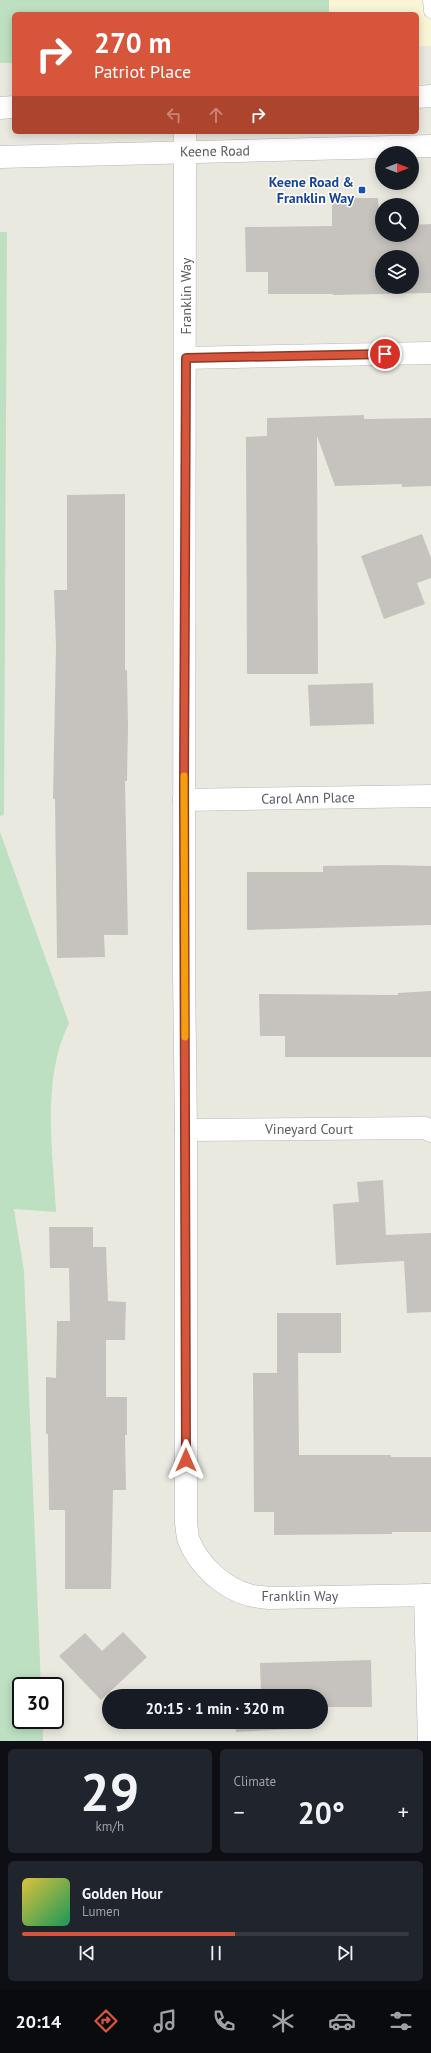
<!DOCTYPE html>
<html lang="en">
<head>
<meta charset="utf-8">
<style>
  body { margin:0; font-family:"PT Sans",sans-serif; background:#20242c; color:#f1f3f6; height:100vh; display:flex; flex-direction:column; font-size:15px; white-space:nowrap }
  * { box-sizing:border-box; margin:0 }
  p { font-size:13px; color:#9ea1a6 }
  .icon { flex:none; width:22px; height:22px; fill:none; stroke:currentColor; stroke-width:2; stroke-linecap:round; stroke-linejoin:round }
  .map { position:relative; height:1741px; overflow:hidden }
  .sheet { display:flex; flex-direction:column; gap:8px; padding:8px; background:#0d0f14; flex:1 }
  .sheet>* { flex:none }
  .guide { position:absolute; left:12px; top:12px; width:407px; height:122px; border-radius:6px; box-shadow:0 2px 10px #0003; background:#d7553a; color:#fff; overflow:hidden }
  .needle { width:26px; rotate:90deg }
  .tools { position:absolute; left:375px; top:146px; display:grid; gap:8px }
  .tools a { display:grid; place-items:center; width:44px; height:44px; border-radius:50%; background:#171b24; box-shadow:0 2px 10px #0003; font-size:20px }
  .speed { position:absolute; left:12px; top:1677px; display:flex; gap:8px; font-size:20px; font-weight:700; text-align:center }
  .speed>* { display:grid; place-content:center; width:52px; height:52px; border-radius:50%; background:#171b24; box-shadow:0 2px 10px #0003; line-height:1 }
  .speed .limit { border:2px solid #111; border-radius:6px; background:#fff; color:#111 }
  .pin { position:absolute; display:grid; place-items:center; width:34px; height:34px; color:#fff; margin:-17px; border:2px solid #fff; border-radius:50%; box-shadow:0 1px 4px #0007 }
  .me { position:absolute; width:44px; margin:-22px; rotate:0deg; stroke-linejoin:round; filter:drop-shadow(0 0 3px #0008) }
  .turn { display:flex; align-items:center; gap:14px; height:84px; padding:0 16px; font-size:18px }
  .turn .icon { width:52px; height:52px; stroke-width:2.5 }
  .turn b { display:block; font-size:28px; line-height:34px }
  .lanes { display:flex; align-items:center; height:38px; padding:0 16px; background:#0003; justify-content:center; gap:20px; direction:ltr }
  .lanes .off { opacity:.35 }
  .big { font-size:30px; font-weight:800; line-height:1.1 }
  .sheet .card { flex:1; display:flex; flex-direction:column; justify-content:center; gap:6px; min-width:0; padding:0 14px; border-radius:6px; background:#20242c }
  .sheet .dial { align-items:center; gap:0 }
  .dial b { font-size:52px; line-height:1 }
  .song { display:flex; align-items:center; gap:12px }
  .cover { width:48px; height:48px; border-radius:6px; background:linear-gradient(135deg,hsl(50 70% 55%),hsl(150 70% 35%)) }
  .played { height:4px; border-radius:2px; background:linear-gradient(90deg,#d7553a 55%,#363941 55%) }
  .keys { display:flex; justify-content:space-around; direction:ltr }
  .heat { display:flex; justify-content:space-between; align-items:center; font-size:22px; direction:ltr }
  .sheet .tiles { flex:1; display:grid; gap:8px; grid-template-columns:1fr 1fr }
  .card:last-child { grid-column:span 2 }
  .trip { position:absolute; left:102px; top:1689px; width:226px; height:40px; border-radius:20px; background:#171b24; box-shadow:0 2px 10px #0003; font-weight:800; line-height:40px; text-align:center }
  .tabs { display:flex; height:64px; justify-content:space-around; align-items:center; background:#090b0e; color:#9ea1a6 }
  .tabs .icon { width:28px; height:28px }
  .tabs .selected { color:#d7553a }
  .tabs b { font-size:18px; color:#f1f3f6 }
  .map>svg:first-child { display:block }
  .commercial { fill:#f9f5d6 }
  .green { fill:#bee0c2 }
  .building { fill:#c6c3be; fill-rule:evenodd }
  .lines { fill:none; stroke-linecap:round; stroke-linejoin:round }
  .lane-casing { stroke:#b6b7bc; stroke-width:15 }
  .street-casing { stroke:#b6b7bc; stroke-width:23 }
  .secondary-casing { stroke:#b4b6bb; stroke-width:23 }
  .lane { stroke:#fff; stroke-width:14 }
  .street { stroke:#fff; stroke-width:22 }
  .secondary { stroke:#fff; stroke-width:22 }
  .route-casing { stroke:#8c3726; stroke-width:10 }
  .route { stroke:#d7553a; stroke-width:7 }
  .slow { stroke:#f59e0b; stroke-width:7 }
  .transit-dot { fill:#1a4fb4; stroke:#fff; stroke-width:1.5 }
  .labels { text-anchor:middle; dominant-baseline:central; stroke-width:3; stroke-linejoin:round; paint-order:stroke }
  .street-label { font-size:14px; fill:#595b60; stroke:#fff }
  .transit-label { font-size:14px; font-weight:bold; fill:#164399; stroke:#fff; text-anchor:end }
</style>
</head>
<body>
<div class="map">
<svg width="431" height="1741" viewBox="0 0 431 1741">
  <rect width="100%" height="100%" fill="#eae9e0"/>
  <path class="commercial" d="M329 0H431V46H417V14H329Z"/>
  <g class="green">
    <path d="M0 0H329V14H14V63H0Z"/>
    <path d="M0 232H7L4 815 0 816Z"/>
    <path d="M0 832 69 1023C41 1080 53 1150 56 1212L14 1209 24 1271 41 1686H21V1720H43V1741H0Z"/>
  </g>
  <g class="building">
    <path d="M332 198H378L379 217H382V235H412V225L431 224V293L333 295V294H268V272H246L245 227 332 226ZM382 257H412V287H382Z"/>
    <path d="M364 415V419L431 418V486L402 487V484L335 486 317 436 318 674H247L246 437 267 436V418Z"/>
    <path d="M125 494V670H127L128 727 127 781H125L128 935H104L105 957 57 958 55 799H53L56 646 54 590H67V495Z"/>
    <path d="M422 534 431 558V578L417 583 425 604 384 619 361 556Z"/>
    <path d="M373 683 374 724 310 726 308 685Z"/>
    <path d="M388 865 431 866V925L247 930V872H323V866Z"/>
    <path d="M431 991V1057H285V1036H260L259 994 398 995V993Z"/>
    <path d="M383 1180 386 1235 431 1233V1312L407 1313 404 1261 336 1265 333 1204 359 1202 357 1182Z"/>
    <path d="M49 1227H93V1247H106L108 1301 126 1302 125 1340H106V1397H127V1435H125L126 1490H113L111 1589H65V1510H49L48 1434H46V1377L56 1378 57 1321H70L69 1268H50Z"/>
    <path d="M277 1313H341V1353H298L299 1455H391V1457H431V1532H392V1534L274 1535V1512H254L253 1373H277Z"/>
    <path d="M123 1632 147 1657 101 1700 59 1656 85 1633 102 1651Z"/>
    <path d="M371 1660 372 1707H321V1696H234L261 1694 260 1663Z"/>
    <path d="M235 1722H295V1729L236 1732Z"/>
  </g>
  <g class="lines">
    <defs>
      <path id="lane" d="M430 0 431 11"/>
      <g id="street">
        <path d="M185 132 184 972 186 1130V1523C187 1529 187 1536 189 1541 199 1565 223 1588 249 1595 256 1597 263 1597 270 1598L431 1595"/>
        <path d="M186 358 431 353"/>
        <path d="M184 800 431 796"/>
        <path d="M186 1130 425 1128 431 1131"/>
        <path d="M425 1595 429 1741"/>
      </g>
      <g id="secondary">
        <path d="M417 97 431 96"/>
        <path d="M0 108 14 107"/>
        <path d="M0 157 431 146"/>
      </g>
    </defs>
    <use href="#lane" class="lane-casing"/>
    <use href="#street" class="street-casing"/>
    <use href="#secondary" class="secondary-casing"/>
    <use href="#lane" class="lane"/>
    <use href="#street" class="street"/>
    <use href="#secondary" class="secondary"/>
  </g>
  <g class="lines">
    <defs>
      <path id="route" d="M186 1460 184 784 186 358 385 354"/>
    </defs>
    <use href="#route" class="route-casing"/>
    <use href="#route" class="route"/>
    <path class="slow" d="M184 776 185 1037"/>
  </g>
  <rect class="transit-dot" x="358" y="186" width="8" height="8" rx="2"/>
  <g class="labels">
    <g class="street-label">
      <text transform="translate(215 151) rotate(-1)">Keene Road</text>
      <text transform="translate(186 296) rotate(-90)">Franklin Way</text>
      <text transform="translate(308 798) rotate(-1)">Carol Ann Place</text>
      <text x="309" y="1129">Vineyard Court</text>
      <text x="300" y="1596">Franklin Way</text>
    </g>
    <g class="transit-label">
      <text x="354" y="182">Keene Road &amp;<tspan x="354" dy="16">Franklin Way</tspan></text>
    </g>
  </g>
</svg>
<div class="tools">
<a><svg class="needle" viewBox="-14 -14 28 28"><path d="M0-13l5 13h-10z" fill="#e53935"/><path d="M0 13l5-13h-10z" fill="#9ea1a6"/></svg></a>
<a><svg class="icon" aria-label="search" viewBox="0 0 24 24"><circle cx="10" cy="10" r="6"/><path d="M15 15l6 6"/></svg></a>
<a><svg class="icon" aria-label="layers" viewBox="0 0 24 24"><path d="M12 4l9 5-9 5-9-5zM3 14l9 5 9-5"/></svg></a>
</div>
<div class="speed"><div class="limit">30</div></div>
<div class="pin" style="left:385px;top:354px;background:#d93025"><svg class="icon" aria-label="arrive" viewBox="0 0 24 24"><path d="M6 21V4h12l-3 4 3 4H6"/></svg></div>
<svg class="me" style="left:186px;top:1460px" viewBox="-20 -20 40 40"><path d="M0-17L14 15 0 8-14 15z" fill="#d7553a" stroke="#fff" stroke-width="4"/></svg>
<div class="trip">20:15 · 1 min · 320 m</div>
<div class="guide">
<div class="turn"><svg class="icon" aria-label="right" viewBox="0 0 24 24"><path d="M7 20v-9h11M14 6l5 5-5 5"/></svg><div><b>270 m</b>Patriot Place</div></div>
<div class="lanes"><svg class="icon off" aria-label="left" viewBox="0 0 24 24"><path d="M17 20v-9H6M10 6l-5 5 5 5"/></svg><svg class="icon off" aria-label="ahead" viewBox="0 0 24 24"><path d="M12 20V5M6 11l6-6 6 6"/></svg><svg class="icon" aria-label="right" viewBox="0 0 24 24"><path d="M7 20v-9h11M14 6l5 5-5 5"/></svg></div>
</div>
</div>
<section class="sheet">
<div class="tiles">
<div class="card dial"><b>29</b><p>km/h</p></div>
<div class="card"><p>Climate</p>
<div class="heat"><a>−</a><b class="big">20°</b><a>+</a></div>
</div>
<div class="card">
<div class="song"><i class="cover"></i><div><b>Golden Hour</b><p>Lumen</p></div></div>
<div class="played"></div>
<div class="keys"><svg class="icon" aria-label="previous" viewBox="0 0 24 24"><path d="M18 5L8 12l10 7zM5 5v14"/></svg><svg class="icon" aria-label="pause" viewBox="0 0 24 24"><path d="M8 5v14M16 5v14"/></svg><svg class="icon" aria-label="next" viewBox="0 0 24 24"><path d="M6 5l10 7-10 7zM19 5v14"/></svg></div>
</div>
</div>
</section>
<nav class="tabs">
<b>20:14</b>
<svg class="icon selected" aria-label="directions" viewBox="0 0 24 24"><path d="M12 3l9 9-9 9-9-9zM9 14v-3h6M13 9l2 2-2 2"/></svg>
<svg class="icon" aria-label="music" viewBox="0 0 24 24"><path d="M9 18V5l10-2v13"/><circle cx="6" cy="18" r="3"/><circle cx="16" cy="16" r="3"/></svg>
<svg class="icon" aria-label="phone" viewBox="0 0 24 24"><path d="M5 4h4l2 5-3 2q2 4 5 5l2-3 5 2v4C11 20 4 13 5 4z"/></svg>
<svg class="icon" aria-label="climate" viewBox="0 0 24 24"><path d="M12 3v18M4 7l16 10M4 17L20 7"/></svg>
<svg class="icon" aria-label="car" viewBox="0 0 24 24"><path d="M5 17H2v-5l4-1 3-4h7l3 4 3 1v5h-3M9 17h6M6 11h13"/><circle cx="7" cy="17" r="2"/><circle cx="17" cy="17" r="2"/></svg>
<svg class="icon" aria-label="filters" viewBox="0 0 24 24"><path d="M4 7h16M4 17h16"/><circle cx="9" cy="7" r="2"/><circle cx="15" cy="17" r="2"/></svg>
</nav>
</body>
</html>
